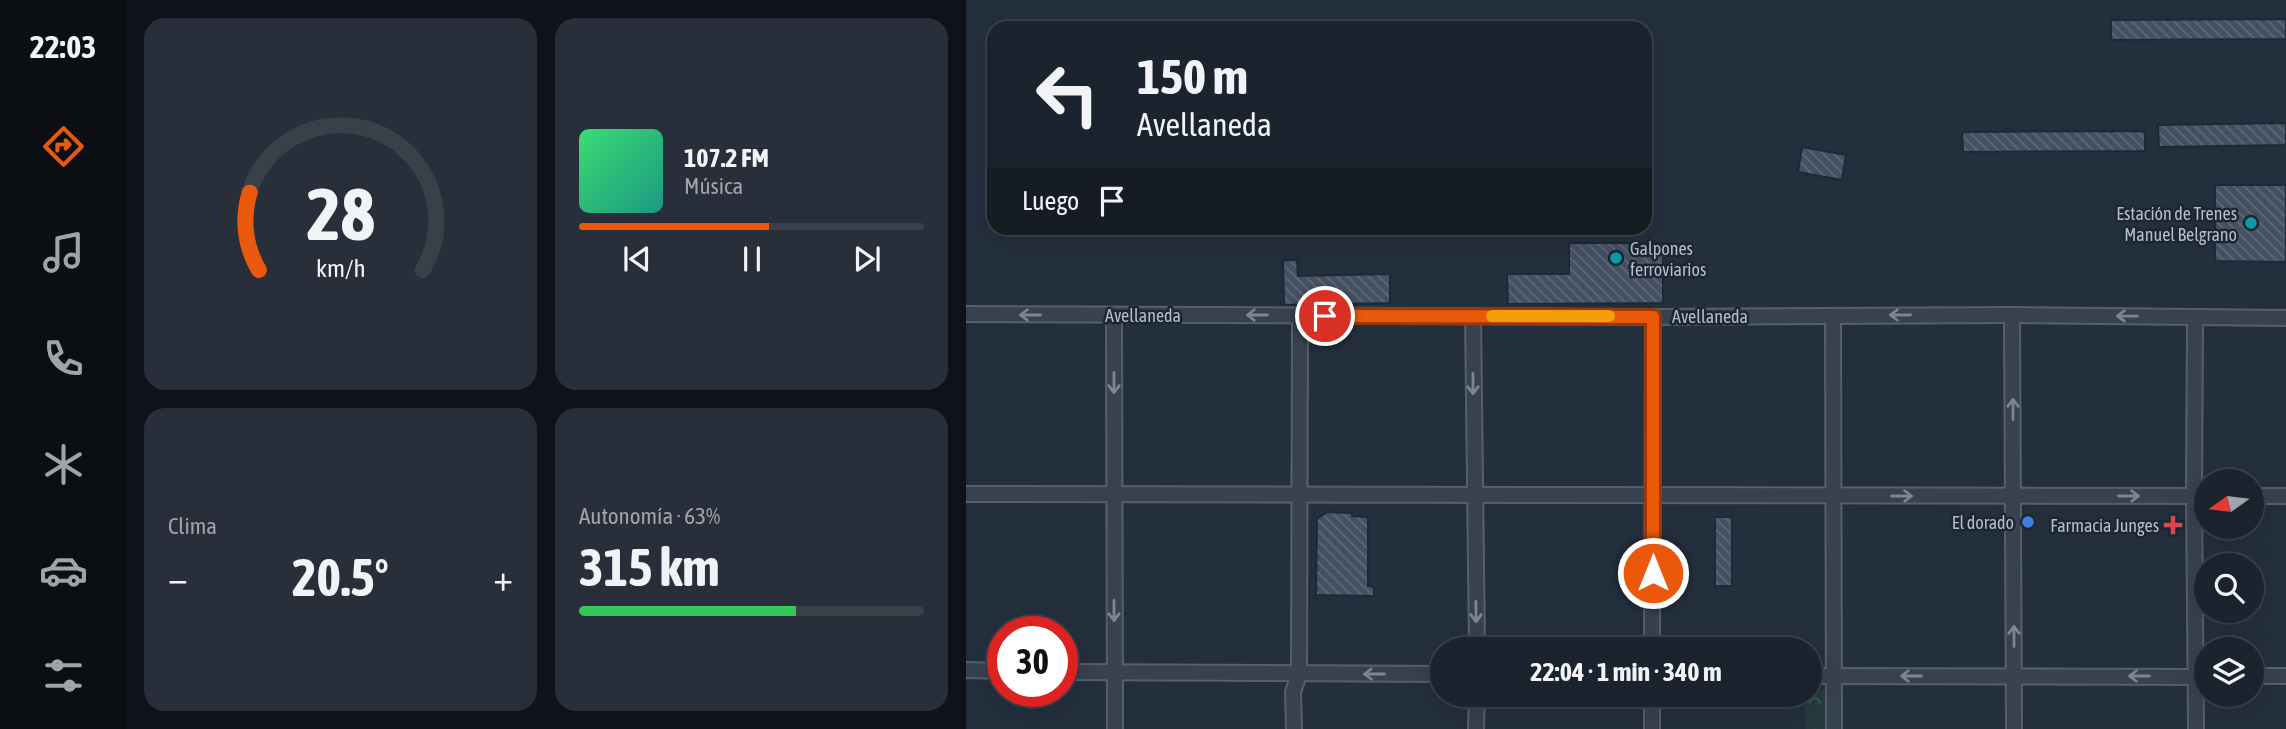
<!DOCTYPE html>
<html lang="es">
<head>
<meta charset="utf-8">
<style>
  body { margin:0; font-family:"Asap Condensed",sans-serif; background:#282f3a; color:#f1f3f6; height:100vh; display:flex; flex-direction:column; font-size:26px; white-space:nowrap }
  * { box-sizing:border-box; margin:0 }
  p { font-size:23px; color:#a0a4aa }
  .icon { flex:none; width:38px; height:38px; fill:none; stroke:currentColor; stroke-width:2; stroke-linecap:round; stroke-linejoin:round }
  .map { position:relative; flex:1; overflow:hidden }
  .sheet { display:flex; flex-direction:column; gap:18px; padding:18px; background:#0f1319; width:840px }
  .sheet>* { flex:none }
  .hud { position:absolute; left:21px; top:21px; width:665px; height:214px; border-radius:21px; box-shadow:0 7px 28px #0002,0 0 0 2px #39404a; background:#1b232e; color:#f1f3f6; overflow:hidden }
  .needle { width:46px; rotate:256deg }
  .tools { position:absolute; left:1228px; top:469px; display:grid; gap:14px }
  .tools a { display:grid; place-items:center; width:70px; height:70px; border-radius:50%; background:#1b232e; box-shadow:0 7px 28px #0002,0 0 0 2px #39404a; font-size:35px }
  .speed { position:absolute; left:21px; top:616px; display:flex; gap:14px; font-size:35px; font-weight:700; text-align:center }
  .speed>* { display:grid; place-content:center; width:91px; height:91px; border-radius:50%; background:#1b232e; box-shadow:0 7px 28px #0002,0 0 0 2px #39404a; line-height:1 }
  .speed .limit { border:10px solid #d22; background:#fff; color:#111 }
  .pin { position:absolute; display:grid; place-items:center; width:60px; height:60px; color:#fff; margin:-30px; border:4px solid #fff; border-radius:50%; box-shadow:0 2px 7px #0007 }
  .me { position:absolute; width:77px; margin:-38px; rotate:0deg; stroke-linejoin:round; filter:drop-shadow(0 0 5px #0008) }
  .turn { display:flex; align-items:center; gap:24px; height:147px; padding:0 35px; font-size:32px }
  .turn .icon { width:91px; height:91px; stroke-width:2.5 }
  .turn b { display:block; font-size:49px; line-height:60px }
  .then { display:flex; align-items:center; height:66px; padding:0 35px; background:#0003; gap:14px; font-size:26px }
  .big { font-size:52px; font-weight:700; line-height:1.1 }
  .sheet .widget { flex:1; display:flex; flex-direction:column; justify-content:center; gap:10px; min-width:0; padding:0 24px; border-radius:21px; background:#282f3a }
  .sheet .dial { align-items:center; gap:0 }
  .dial svg { height:182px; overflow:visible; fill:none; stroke:#39404a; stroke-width:7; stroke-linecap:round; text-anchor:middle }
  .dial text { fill:#f1f3f6; stroke:none }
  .song { display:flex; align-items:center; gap:21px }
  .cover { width:84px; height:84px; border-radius:10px; background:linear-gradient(135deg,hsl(140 70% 55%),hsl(170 70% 35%)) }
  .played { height:7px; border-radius:4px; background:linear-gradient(90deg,#ea580c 55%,#39404a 55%) }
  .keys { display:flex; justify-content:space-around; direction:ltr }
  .heat { display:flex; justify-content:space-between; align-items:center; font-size:38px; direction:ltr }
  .charge { height:10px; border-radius:5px; background:linear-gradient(90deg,#34c759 63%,#39404a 0) }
  .sheet .tiles { flex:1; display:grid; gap:18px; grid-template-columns:repeat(2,1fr) }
  .trip { position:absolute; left:464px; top:637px; width:392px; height:70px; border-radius:35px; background:#1b232e; box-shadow:0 7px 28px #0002,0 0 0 2px #39404a; font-weight:700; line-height:70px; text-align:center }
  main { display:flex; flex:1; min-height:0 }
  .menu { display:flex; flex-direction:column; width:126px; justify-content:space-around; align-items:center; background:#0b0e12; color:#a0a4aa }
  .menu .icon { width:49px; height:49px }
  .menu .active { color:#ea580c }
  .menu b { font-size:32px; color:#f1f3f6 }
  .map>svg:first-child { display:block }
  .park { fill:url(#park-crowns) }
  .building { fill:url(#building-back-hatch); stroke:#1f2835; stroke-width:2 }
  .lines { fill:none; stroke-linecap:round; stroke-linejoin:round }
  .street-casing { stroke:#565f6c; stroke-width:18 }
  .street { stroke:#38414e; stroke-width:14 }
  .oneway { stroke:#7c8592 }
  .route-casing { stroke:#983908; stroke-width:18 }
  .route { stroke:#ea580c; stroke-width:12 }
  .slow { stroke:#f59e0b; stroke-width:12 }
  .culture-dot { fill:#0f9aa8; stroke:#1d2633; stroke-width:2.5 }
  .shop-dot { fill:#3f7fe0; stroke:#1d2633; stroke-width:2.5 }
  .health-dot { fill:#e0444e; stroke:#1d2633; stroke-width:2.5 }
  .labels { text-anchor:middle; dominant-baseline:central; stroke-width:5; stroke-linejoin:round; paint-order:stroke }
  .poi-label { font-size:18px; fill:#b4bcc9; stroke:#1d2633; text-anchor:end }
  .street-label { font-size:18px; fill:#b4bcc9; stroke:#1d2633 }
</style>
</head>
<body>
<main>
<nav class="menu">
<b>22:03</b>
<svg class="icon active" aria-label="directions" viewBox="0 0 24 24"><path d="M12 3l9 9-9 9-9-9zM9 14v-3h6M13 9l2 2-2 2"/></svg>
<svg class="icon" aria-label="music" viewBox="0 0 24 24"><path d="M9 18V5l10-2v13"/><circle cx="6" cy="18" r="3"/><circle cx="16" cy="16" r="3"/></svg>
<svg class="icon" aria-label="phone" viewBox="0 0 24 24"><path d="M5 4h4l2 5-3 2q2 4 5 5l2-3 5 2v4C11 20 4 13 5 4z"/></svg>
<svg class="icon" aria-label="climate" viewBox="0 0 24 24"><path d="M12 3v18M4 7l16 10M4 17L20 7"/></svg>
<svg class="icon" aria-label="car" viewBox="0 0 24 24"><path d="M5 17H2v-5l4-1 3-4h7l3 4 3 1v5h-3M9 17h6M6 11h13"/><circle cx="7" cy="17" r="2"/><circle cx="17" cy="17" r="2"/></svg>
<svg class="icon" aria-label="filters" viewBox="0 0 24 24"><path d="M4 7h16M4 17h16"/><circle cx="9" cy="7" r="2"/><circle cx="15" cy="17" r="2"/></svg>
</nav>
<section class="sheet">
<div class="tiles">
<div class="widget dial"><svg viewBox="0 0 100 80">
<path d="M14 69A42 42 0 1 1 86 69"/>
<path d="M14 69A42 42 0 0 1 10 35" stroke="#ea580c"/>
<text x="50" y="56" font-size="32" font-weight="700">28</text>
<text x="50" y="72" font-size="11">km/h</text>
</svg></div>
<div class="widget">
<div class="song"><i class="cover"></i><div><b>107.2 FM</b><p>Música</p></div></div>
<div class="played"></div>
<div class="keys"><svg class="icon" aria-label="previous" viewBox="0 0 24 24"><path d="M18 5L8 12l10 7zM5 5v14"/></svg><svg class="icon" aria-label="pause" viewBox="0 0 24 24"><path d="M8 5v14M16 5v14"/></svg><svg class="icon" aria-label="next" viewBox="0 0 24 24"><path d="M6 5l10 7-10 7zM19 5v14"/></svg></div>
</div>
<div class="widget"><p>Clima</p>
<div class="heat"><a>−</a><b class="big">20.5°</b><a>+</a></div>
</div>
<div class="widget"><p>Autonomía · 63%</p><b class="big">315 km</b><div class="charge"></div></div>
</div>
</section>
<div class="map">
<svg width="1320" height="729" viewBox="0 0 1320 729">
  <defs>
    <pattern id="park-crowns" width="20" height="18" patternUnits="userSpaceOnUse" patternTransform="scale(1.75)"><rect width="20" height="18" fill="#263c3f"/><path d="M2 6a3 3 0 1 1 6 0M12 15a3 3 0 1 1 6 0" fill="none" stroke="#435659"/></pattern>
    <pattern id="building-back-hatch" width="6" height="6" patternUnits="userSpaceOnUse" patternTransform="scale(1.75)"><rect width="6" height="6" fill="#455162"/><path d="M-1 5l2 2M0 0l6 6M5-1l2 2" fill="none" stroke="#5d6877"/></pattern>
  </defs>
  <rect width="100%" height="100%" fill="#242f3e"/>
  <path class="park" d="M844 689 862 690V729H840L838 695H844Z"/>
  <g class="building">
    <path d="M1320 19V39L1145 40V20Z"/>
    <path d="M1320 123V145L1193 147 1192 125Z"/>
    <path d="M1179 131V151L997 152 996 132Z"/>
    <path d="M836 147 880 155 876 180 832 172Z"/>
    <path d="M1249 185H1320V262L1249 261Z"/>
    <path d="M603 243H697V303L542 304 541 274H603Z"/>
    <path d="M317 260H331L332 276 424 274V303L318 305Z"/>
    <path d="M361 512 386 513V516L402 517V586L408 587V596L350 595 351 519Z"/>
    <rect x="749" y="517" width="17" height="69"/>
  </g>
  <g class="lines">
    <defs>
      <g id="street">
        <path d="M0 314 687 317 1046 315 1320 318"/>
        <path d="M148 315 149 729"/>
        <path d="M1046 315 1048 729"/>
        <path d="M507 316 511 649"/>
        <path d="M867 316 868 729"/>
        <path d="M1229 317 1228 496 1230 729"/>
        <path d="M0 494 1241 496"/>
        <path d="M1286 496H1320"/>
        <path d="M686 649 687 317"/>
        <path d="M0 670 37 671"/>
        <path d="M96 672 476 674"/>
        <path d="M844 676 1241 677"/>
        <path d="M1286 676H1320"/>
        <path d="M328 729 327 692 333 674 334 315"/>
        <path d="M510 729 511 695"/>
        <path d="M686 729V695"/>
      </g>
    </defs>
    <use href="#street" class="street-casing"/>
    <use href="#street" class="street"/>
  </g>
  <defs><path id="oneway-shaft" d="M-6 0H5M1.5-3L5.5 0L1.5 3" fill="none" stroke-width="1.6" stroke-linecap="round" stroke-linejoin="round" transform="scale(1.75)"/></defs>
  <g class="oneway">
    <use href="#oneway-shaft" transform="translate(64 315) rotate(-180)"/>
    <use href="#oneway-shaft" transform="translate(291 315) rotate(-180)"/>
    <use href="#oneway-shaft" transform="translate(934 315) rotate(180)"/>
    <use href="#oneway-shaft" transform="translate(1161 316) rotate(-179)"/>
    <use href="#oneway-shaft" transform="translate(148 383) rotate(90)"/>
    <use href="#oneway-shaft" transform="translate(507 384) rotate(90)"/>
    <use href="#oneway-shaft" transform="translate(1047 409) rotate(-90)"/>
    <use href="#oneway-shaft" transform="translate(936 496)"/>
    <use href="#oneway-shaft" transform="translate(1163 496)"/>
    <use href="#oneway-shaft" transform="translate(148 611) rotate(90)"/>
    <use href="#oneway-shaft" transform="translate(510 612) rotate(89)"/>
    <use href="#oneway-shaft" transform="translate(1048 636) rotate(-90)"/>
    <use href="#oneway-shaft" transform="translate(408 674) rotate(-180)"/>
    <use href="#oneway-shaft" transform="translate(945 676) rotate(180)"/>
    <use href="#oneway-shaft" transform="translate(1173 676) rotate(-180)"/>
  </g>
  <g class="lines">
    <defs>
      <path id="route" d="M359 316 687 317V573"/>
    </defs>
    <use href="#route" class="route-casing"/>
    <use href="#route" class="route"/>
    <path class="slow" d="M526 316H643"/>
  </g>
  <g class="culture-dot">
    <circle cx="1285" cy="223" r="7"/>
    <circle cx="650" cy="258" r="7"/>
  </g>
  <circle class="shop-dot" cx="1062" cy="522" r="7"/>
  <path class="health-dot" d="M1203.5 514.5h7v7h7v7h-7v7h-7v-7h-7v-7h7z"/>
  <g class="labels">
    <g class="poi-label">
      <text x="1271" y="213">Estación de Trenes<tspan x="1271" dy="21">Manuel Belgrano</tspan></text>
      <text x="664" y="248" text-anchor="start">Galpones<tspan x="664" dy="21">ferroviarios</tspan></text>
      <text x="1048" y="522">El dorado</text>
      <text x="1193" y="525">Farmacia Junges</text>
    </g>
    <g class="street-label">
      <text x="177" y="315">Avellaneda</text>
      <text x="744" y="316">Avellaneda</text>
    </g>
  </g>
</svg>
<div class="tools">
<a><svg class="needle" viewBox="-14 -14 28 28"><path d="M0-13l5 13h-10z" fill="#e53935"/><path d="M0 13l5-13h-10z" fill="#a0a4aa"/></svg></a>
<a><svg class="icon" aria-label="search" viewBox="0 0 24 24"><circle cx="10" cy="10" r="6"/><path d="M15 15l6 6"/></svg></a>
<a><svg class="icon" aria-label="layers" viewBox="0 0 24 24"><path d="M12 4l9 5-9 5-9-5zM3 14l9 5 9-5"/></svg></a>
</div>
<div class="speed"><div class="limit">30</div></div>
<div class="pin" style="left:359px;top:316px;background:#d93025"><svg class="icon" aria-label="arrive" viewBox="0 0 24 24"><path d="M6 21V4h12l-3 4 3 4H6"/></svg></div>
<svg class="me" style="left:687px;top:573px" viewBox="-20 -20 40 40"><circle r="17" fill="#ea580c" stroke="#fff" stroke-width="3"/><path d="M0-11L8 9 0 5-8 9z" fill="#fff"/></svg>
<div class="trip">22:04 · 1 min · 340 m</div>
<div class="hud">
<div class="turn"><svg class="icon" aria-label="left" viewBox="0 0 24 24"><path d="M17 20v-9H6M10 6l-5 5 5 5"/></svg><div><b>150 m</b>Avellaneda</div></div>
<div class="then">Luego<svg class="icon" aria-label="arrive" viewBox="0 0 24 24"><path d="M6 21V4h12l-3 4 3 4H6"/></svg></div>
</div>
</div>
</main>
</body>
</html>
